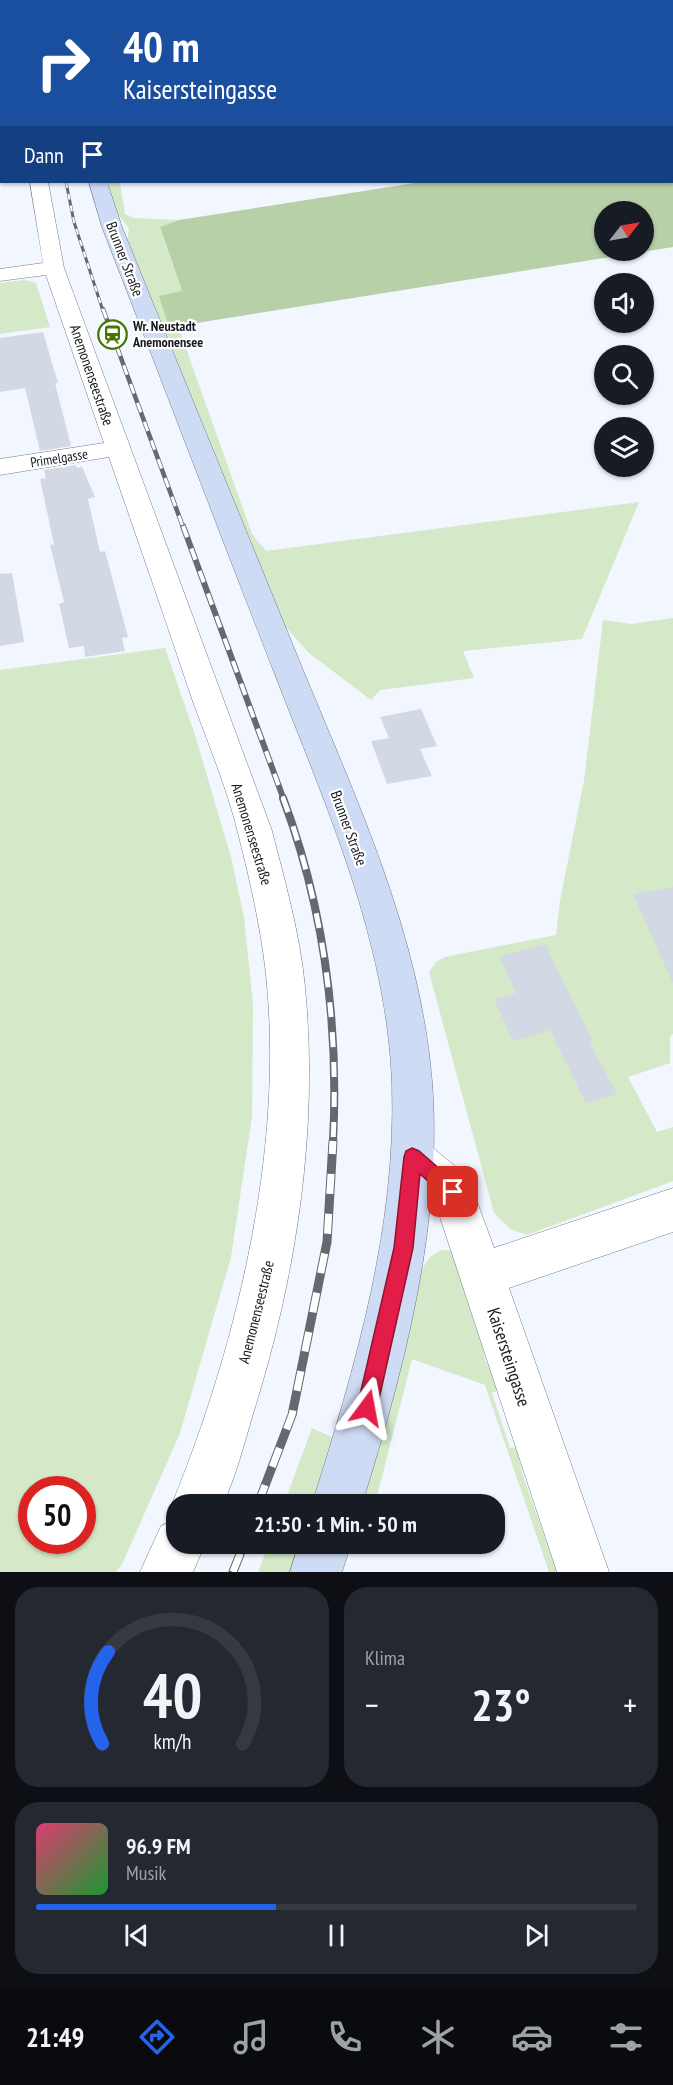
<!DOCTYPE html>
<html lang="de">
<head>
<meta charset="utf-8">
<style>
  body { margin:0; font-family:"PT Sans Narrow",sans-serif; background:#242831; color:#f1f3f6; height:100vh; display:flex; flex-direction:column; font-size:22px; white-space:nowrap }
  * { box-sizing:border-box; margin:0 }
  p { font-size:20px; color:#9ea1a6 }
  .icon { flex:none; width:33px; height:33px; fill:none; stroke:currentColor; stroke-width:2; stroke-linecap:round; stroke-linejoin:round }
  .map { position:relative; height:1572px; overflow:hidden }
  .details { display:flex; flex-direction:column; gap:15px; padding:15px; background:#0d0f14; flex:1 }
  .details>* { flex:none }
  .banner { position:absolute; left:0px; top:0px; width:674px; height:183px; box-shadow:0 2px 4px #0004; background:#1a4fa0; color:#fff; overflow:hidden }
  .needle { width:39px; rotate:59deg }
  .fabs { position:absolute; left:594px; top:201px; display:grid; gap:12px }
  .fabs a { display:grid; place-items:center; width:60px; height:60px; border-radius:50%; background:#171b24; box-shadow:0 2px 4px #0004; font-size:30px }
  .speed { position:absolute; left:18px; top:1476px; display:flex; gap:12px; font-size:30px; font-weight:700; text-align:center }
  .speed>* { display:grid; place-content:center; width:78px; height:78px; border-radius:50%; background:#171b24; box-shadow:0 2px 4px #0004; line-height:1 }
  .speed .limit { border:9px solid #d22; background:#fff; color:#111 }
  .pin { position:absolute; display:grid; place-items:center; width:51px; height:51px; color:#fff; margin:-26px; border-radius:12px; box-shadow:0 3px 9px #0006 }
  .me { position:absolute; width:66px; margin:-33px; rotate:13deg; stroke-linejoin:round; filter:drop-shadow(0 0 4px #0008) }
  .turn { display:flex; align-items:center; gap:21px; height:126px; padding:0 24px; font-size:27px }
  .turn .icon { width:78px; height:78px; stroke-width:2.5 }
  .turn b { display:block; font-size:42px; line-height:51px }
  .then { display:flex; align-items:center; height:57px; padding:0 24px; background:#0003; gap:12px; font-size:22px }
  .big { font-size:45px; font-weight:700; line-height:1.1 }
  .details .card { flex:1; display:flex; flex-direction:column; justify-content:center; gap:9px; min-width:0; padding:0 21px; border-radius:24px; background:#242831 }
  .details .dial { align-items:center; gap:0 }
  .dial svg { height:156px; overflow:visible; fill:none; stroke:#363941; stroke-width:7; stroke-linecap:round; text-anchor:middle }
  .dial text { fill:#f1f3f6; stroke:none }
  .song { display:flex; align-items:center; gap:18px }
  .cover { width:72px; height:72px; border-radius:9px; background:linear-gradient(135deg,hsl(340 70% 55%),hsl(130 70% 35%)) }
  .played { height:6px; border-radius:3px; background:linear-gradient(90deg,#2563eb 40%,#363941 40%) }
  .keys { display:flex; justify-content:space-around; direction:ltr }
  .heat { display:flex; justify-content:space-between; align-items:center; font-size:33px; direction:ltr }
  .details .tiles { flex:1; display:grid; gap:15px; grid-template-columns:1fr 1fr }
  .card:last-child { grid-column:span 2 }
  .trip { position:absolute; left:166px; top:1494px; width:339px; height:60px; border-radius:24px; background:#171b24; box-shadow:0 2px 4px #0004; font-weight:700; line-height:60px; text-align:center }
  .tab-bar { display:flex; height:96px; justify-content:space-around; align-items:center; background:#090b0e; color:#9ea1a6 }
  .tab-bar .icon { width:42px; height:42px }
  .tab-bar .selected { color:#2563eb }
  .tab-bar b { font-size:27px; color:#f1f3f6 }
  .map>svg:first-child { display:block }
  .green { fill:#d5e8c8; fill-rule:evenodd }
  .forest { fill:#b8d0a7; fill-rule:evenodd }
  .building { fill:#d3d9e4 }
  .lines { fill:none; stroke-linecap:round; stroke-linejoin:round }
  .street-casing { stroke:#757a84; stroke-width:1 }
  .secondary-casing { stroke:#757a84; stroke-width:1 }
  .street { fill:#fff; fill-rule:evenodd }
  .secondary { fill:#cedbf4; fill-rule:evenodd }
  .rail-far4-casing { stroke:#65686e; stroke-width:3 }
  .rail-far3-casing { stroke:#65686e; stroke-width:4.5 }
  .rail-far2-casing { stroke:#65686e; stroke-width:6 }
  .rail-far1-casing { stroke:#65686e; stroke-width:8 }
  .rail-casing { stroke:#65686e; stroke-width:9 }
  .rail-far4 { stroke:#fff; stroke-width:2; stroke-dasharray:6; stroke-linecap:butt }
  .rail-far3 { stroke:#fff; stroke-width:3; stroke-dasharray:10; stroke-linecap:butt }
  .rail-far2 { stroke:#fff; stroke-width:4; stroke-dasharray:12; stroke-linecap:butt }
  .rail-far1 { stroke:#fff; stroke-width:5; stroke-dasharray:15; stroke-linecap:butt }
  .rail { stroke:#fff; stroke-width:7; stroke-dasharray:20; stroke-linecap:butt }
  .route { fill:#e11d48; stroke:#92132f; stroke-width:1.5 }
  .labels { text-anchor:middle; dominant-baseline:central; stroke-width:4.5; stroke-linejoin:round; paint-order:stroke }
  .far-poi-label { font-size:14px; font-weight:bold; fill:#171a1e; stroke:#fff; text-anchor:start }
  .far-street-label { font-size:14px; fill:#171a1e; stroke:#fff }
  .street-label { font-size:15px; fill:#171a1e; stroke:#fff }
  .near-street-label { font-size:18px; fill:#171a1e; stroke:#fff }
</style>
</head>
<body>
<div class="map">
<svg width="673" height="1572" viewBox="0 0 673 1572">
  <rect width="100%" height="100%" fill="#f1f6ff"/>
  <g class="green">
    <path d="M344 0H582L585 1 333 2Z"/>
    <path d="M108 182H120L125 214 133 218 179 220 160 228 182 292 160 296 168 324 178 326 252 534 266 551 639 502 582 639 463 651 474 678 380 690 371 700 309 653 283 624 127 243 129 228 116 212Z"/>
    <path d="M25 280 36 283 50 327 0 334V283Z"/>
    <path d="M673 618V1034L670 1036V1063L628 1077 657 1132 673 1127V1181L527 1235 510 1229 494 1213 429 972 436 962 445 957 556 935 560 901 584 781 603 620 631 624Z"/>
    <path d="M165 648 195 735 231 857 244 917 253 1004 252 1117 231 1257 180 1433 123 1562 116 1572H0V670ZM32 1490H82V1540H32Z"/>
    <path d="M441 1250 452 1251 460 1258 486 1362 502 1389 492 1393 510 1448 517 1447 522 1473 557 1572H549L485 1385 412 1359 375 1504H362L393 1388 420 1272 430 1257Z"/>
    <path d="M312 1428 336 1439 313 1504H284Z"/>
    <path d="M269 1544H300L290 1572H258Z"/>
  </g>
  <path class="forest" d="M673 144V247L178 326 168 324 159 296 182 291 160 227 179 220 421 182H672ZM604 212H644V250H604Z"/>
  <g class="building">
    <path d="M43 332 58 383H55L71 446 40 451 25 388 0 392V338Z"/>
    <path d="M76 465 77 468 82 467 95 497 88 499 100 552 105 551 128 637 122 638 125 651 85 657 84 646 69 648 59 604 64 602 50 545 54 544 40 479 46 478 44 470Z"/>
    <path d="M12 573 24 642 0 646V574Z"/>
    <path d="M421 709 437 746 420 749 432 776 387 784 371 741 389 738 380 717Z"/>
    <path d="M673 887V984L633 894Z"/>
    <path d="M545 944 593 1041 589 1042 617 1094 586 1103 550 1030 513 1041 494 999 516 993 499 956Z"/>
  </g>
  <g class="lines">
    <defs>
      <g id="street">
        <rect x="53" y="0" width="14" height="2"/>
        <path d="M30 182H48L64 268 272 831C285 882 300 934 305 987 319 1131 296 1277 253 1414 244 1444 236 1476 223 1504H177V1517L172 1504C240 1338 289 1131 263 951 257 911 248 872 238 833 227 788 208 743 192 699 165 618 137 538 109 457L0 475V459L104 443 46 275 0 281V269L43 263Z"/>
        <path d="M412 1137 427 1143 468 1177 494 1248 673 1188V1232L509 1288 609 1572H557L436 1205 397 1171 391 1157 397 1143Z"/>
        <path d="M177 1519V1544H205L193 1572H140L161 1526Z"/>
      </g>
      <g id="secondary">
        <rect x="102" y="0" width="14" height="2"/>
        <path d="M89 182H107L122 227C182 375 243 523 303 670 358 803 420 936 432 1081 443 1224 404 1369 362 1504H312C355 1368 397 1228 392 1084 387 940 325 804 274 672 216 524 160 375 102 227Z"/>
        <path d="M299 1544H351L342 1572H290Z"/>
      </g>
    </defs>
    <use href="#street" class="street-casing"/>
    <use href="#secondary" class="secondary-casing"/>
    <use href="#street" class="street"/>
    <use href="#secondary" class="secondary"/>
    <defs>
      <path id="rail-far4" d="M66 182 74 222 103 311"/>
      <path id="rail-far3" d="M103 309 183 527"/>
      <path id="rail-far2" d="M183 526 284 800"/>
      <path id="rail-far1" d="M283 798C324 908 339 1026 333 1142"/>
      <g id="rail">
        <path d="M258 1504 292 1415 327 1242 333 1141"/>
        <path d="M233 1572 244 1544"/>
      </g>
    </defs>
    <use href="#rail-far4" class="rail-far4-casing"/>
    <use href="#rail-far3" class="rail-far3-casing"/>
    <use href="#rail-far2" class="rail-far2-casing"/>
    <use href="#rail-far1" class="rail-far1-casing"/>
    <use href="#rail" class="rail-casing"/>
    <use href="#rail-far4" class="rail-far4"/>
    <use href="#rail-far3" class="rail-far3"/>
    <use href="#rail-far2" class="rail-far2"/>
    <use href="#rail-far1" class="rail-far1"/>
    <use href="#rail" class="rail"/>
  </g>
  <path class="route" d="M412 1148 419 1151 459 1186 462 1192 459 1198 453 1201 447 1198 420 1174 413 1248 377 1408 374 1416 367 1419 360 1416 357 1408 394 1248 404 1157 406 1151Z"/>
  <defs>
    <symbol id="station-ring" viewBox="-11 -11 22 22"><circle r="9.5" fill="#fff" stroke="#457700" stroke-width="1.5"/><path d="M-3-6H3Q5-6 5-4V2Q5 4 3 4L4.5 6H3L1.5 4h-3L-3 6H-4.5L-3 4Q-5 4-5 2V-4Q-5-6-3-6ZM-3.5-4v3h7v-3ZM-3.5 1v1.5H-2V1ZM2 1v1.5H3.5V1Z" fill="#457700"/></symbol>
  </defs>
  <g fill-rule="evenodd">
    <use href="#station-ring" x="96" y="318" width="33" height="33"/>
  </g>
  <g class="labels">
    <g class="far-poi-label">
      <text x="133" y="326">Wr. Neustadt<tspan x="133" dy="16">Anemonensee</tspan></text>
    </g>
    <g class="far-street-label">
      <text transform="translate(59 458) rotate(-9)">Primelgasse</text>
    </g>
    <g class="street-label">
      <text transform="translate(125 259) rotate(69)">Brunner Straße</text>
      <text transform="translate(92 375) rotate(71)">Anemonenseestraße</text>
      <text transform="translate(349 828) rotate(70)">Brunner Straße</text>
      <text transform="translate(252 834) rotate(73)">Anemonenseestraße</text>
      <text transform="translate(256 1312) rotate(-76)">Anemonenseestraße</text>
    </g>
    <g class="near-street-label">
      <text transform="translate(509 1357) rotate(72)">Kaisersteingasse</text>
    </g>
  </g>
</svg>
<div class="fabs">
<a><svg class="needle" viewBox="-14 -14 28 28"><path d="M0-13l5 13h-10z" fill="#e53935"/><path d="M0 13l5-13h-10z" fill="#9ea1a6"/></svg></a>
<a><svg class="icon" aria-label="sound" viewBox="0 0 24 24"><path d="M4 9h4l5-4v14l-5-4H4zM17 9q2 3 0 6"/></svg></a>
<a><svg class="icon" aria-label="search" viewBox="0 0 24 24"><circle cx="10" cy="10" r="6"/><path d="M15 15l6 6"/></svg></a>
<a><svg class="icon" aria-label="layers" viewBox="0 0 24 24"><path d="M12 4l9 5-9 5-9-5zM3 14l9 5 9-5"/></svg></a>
</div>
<div class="speed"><div class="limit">50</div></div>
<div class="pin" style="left:453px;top:1192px;background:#d93025"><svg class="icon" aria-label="arrive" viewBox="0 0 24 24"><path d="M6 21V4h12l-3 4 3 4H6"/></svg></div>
<svg class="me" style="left:367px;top:1408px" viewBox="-20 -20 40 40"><path d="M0-17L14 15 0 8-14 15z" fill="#e11d48" stroke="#fff" stroke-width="4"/></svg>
<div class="trip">21:50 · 1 Min. · 50 m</div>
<div class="banner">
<div class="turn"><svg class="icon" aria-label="right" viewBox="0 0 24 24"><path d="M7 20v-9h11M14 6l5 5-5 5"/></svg><div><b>40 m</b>Kaisersteingasse</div></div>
<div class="then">Dann<svg class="icon" aria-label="arrive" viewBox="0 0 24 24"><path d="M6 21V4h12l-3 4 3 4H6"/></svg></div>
</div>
</div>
<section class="details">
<div class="tiles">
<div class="card dial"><svg viewBox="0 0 100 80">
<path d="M14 69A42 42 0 1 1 86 69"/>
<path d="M14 69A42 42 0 0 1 17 22" stroke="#2563eb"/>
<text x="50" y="56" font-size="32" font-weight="700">40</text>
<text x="50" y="72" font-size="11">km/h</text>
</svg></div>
<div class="card"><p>Klima</p>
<div class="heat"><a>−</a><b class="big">23°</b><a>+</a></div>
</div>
<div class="card">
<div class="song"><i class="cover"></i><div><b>96.9 FM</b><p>Musik</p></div></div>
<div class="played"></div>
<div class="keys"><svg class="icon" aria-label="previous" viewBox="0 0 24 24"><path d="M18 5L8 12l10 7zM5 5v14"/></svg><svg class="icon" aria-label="pause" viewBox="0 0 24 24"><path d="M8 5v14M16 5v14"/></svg><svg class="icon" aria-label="next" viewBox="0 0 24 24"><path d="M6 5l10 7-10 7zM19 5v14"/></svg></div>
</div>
</div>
</section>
<nav class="tab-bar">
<b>21:49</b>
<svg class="icon selected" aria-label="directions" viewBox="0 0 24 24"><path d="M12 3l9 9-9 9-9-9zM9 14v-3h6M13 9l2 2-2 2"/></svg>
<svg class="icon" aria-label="music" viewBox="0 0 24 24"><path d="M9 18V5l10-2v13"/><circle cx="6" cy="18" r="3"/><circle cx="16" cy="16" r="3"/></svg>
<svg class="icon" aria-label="phone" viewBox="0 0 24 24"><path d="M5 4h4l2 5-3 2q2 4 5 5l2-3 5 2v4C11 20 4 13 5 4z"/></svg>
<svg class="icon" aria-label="climate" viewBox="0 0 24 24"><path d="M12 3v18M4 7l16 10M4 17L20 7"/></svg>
<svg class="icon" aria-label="car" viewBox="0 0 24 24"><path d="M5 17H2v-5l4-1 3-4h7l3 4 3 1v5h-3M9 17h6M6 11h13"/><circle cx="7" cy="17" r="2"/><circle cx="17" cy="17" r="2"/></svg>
<svg class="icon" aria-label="filters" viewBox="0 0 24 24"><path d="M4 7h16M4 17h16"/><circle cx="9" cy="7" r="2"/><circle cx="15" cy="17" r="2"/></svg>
</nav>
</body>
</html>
